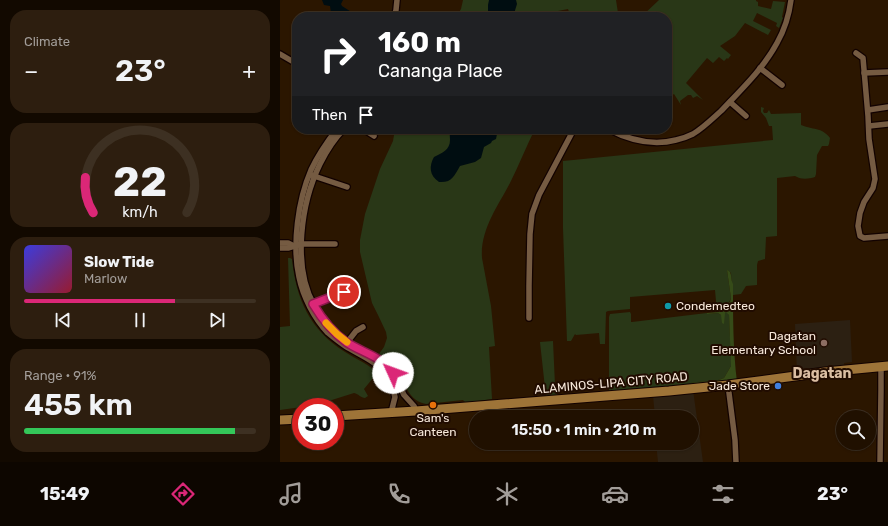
<!DOCTYPE html>
<html lang="en">
<head>
<meta charset="utf-8">
<style>
  body { margin:0; font-family:Rubik,sans-serif; background:#2d1e0f; color:#f1f3f6; height:100vh; display:flex; flex-direction:column; font-size:15px; white-space:nowrap }
  * { box-sizing:border-box; margin:0 }
  p { font-size:13px; color:#a29d99 }
  .icon { flex:none; width:22px; height:22px; fill:none; stroke:currentColor; stroke-width:2; stroke-linecap:round; stroke-linejoin:round }
  .map { position:relative; flex:1; overflow:hidden }
  .drawer { display:flex; flex-direction:column; gap:10px; padding:10px; background:#120900; width:280px }
  .drawer>* { flex:none }
  .guide { position:absolute; left:12px; top:12px; width:380px; height:122px; border-radius:16px; box-shadow:0 1px 3px #0004,0 0 0 1px #3d3022; background:#202124; color:#fff; overflow:hidden }
  .buttons { position:absolute; left:556px; top:410px; display:grid; gap:8px }
  .buttons a { display:grid; place-items:center; width:40px; height:40px; border-radius:50%; background:#201000; box-shadow:0 1px 3px #0004,0 0 0 1px #3d3022; font-size:20px }
  .speed { position:absolute; left:12px; top:398px; display:flex; gap:8px; font-size:20px; font-weight:700; text-align:center }
  .speed>* { display:grid; place-content:center; width:52px; height:52px; border-radius:50%; background:#201000; box-shadow:0 1px 3px #0004,0 0 0 1px #3d3022; line-height:1 }
  .speed .limit { border:6px solid #d22; background:#fff; color:#111 }
  .pin { position:absolute; display:grid; place-items:center; width:34px; height:34px; color:#fff; margin:-17px; border:2px solid #fff; border-radius:50%; box-shadow:0 1px 4px #0007 }
  .me { position:absolute; width:44px; margin:-22px; rotate:313deg; stroke-linejoin:round; filter:drop-shadow(0 0 3px #0008) }
  .turn { display:flex; align-items:center; gap:14px; height:84px; padding:0 20px; font-size:18px }
  .turn .icon { width:52px; height:52px; stroke-width:2.5 }
  .turn b { display:block; font-size:28px; line-height:34px }
  .then { display:flex; align-items:center; height:38px; padding:0 20px; background:#0003; gap:8px; font-size:15px }
  .big { font-size:30px; font-weight:600; line-height:1.1 }
  .drawer .tile { flex:1; display:flex; flex-direction:column; justify-content:center; gap:6px; min-width:0; padding:0 14px; border-radius:16px; background:#2d1e0f }
  .drawer .dial { align-items:center; gap:0 }
  .dial svg { height:104px; overflow:visible; fill:none; stroke:#3d3022; stroke-width:7; stroke-linecap:round; text-anchor:middle }
  .dial text { fill:#f1f3f6; stroke:none }
  .song { display:flex; align-items:center; gap:12px }
  .cover { width:48px; height:48px; border-radius:6px; background:linear-gradient(135deg,hsl(240 70% 55%),hsl(350 70% 35%)) }
  .played { height:4px; border-radius:2px; background:linear-gradient(90deg,#db2777 65%,#3d3022 65%) }
  .keys { display:flex; justify-content:space-around; direction:ltr }
  .heat { display:flex; justify-content:space-between; align-items:center; font-size:22px; direction:ltr }
  .charge { height:6px; border-radius:3px; background:linear-gradient(90deg,#34c759 91%,#3d3022 0) }
  .trip { position:absolute; left:189px; top:410px; width:230px; height:40px; border-radius:20px; background:#201000; box-shadow:0 1px 3px #0004,0 0 0 1px #3d3022; font-weight:600; line-height:40px; text-align:center }
  .tab-bar { display:flex; height:64px; justify-content:space-around; align-items:center; background:#0d0600; color:#a29d99 }
  .tab-bar .icon { width:28px; height:28px }
  .tab-bar .active { color:#db2777 }
  .tab-bar b { font-size:18px; color:#f1f3f6 }
  main { display:flex; flex:1; min-height:0 }
  .map>svg:first-child { display:block }
  .education { fill:#2c2012 }
  .green { fill:#293717 }
  .forest { fill:#364b18 }
  .water { fill:#000d11 }
  .lines { fill:none; stroke-linecap:round; stroke-linejoin:round }
  .minor-casing { stroke:#120200; stroke-width:8 }
  .primary-casing { stroke:#120200; stroke-width:11 }
  .minor { stroke:#755b42; stroke-width:5.5 }
  .primary { stroke:#9e7438; stroke-width:9 }
  .route-casing { stroke:#8e194d; stroke-width:10 }
  .route { stroke:#db2777; stroke-width:7 }
  .slow { stroke:#f59e0b; stroke-width:7 }
  .culture-dot { fill:#0f9aa8; stroke:#210c00; stroke-width:1.5 }
  .education-dot { fill:#8d6e63; stroke:#210c00; stroke-width:1.5 }
  .shop-dot { fill:#3f7fe0; stroke:#210c00; stroke-width:1.5 }
  .food-dot { fill:#e8710a; stroke:#210c00; stroke-width:1.5 }
  .labels { text-anchor:middle; dominant-baseline:central; stroke-width:4; stroke-linejoin:round; paint-order:stroke }
  .poi-label { font-size:12px; fill:#f8e9db; stroke:#210c00; text-anchor:end }
  .street-label { font-size:12px; fill:#f8e9db; stroke:#210c00 }
  .quarter-label { font-size:14px; font-weight:bold; fill:#dabda2; stroke:#210c00 }
</style>
</head>
<body>
<main>
<section class="drawer">
<div class="tile"><p>Climate</p>
<div class="heat"><a>−</a><b class="big">23°</b><a>+</a></div>
</div>
<div class="tile dial"><svg viewBox="0 0 100 80">
<path d="M14 69A42 42 0 1 1 86 69"/>
<path d="M14 69A42 42 0 0 1 8 42" stroke="#db2777"/>
<text x="50" y="56" font-size="32" font-weight="700">22</text>
<text x="50" y="72" font-size="11">km/h</text>
</svg></div>
<div class="tile">
<div class="song"><i class="cover"></i><div><b>Slow Tide</b><p>Marlow</p></div></div>
<div class="played"></div>
<div class="keys"><svg class="icon" aria-label="previous" viewBox="0 0 24 24"><path d="M18 5L8 12l10 7zM5 5v14"/></svg><svg class="icon" aria-label="pause" viewBox="0 0 24 24"><path d="M8 5v14M16 5v14"/></svg><svg class="icon" aria-label="next" viewBox="0 0 24 24"><path d="M6 5l10 7-10 7zM19 5v14"/></svg></div>
</div>
<div class="tile"><p>Range · 91%</p><b class="big">455 km</b><div class="charge"></div></div>
</section>
<div class="map">
<svg width="608" height="462" viewBox="0 0 608 462">
  <rect width="100%" height="100%" fill="#2b1600"/>
  <g class="education">
    <path d="M570 320 572 362 564 363 565 368 517 374 515 324Z"/>
    <path d="M413 390 423 462H378L376 443H412V417H375L373 395Z"/>
  </g>
  <g class="green">
    <path d="M183 0H336L338 13 340 17H291L288 9 258 15V17H176L181 9Z"/>
    <path d="M379 0H476V1L478 2V6L491 9 493 1 505 2 502 17 503 18 499 28 496 26 497 23 477 13 473 21 491 30 488 35 465 23 455 36 440 46 451 55 448 59 447 58 444 61 439 57 433 63 427 58 406 83 423 100 417 96 413 98 411 95H408L400 101 401 105 394 94 387 99V17H361Z"/>
    <path d="M481 107 484 108 483 111 484 113H487L489 110 491 114 521 113V125C532 130 542 127 550 138L549 144 548 146H542L537 155 536 174 535 177C528 179 522 180 515 176L497 178V236L486 237 485 259 478 261 477 265V285L466 286 461 294 453 295C453 287 451 281 451 273L447 270 451 298C449 304 445 306 442 310L437 312 435 290 350 297V309L328 311 326 312 325 344H320L319 333 296 335 295 334 291 341H287L283 228V161L493 140 492 126H489L486 118 481 112Z"/>
    <path d="M115 129H255C246 147 239 165 230 183 218 206 200 230 202 258L211 306 215 346 209 347 212 399 186 403 183 400 146 404C125 400 125 378 115 365 111 360 104 357 99 354L104 347 107 338 106 332 98 315 92 303 80 252V240L85 214 100 169 113 141Z"/>
    <path d="M8 258H10L12 259C16 299 30 330 65 352 77 360 90 364 100 376L93 378 84 389 88 396 85 398C81 398 79 394 74 393L36 405 0 410V327L10 326Z"/>
    <path d="M446 311 449 315 451 360V366L444 378C434 383 422 380 411 383V385L330 392 329 391V317L330 314 350 312 351 314V322H352L427 313 428 314 438 313 441 315 445 313Z"/>
    <path d="M273 341 275 385 278 396 266 397 260 342Z"/>
  </g>
  <path class="forest" d="M447 270C453 272 450 279 453 284 453 317 453 349 457 382L411 385V383C422 380 434 383 444 378L451 366 449 315 446 312 445 313 444 324 442 323 441 315 438 313 427 314V313L439 312 442 310 444 307 450 302 451 298Z"/>
  <g class="water">
    <path d="M42 0H63L61 4 62 6 76 15 77 17H67L66 14C62 12 58 13 55 17H47L51 13 50 6 44 5Z"/>
    <path d="M209 0H236L237 4 233 17H208V5Z"/>
    <path d="M171 129H193L197 130 201 129H218L216 139 212 141 211 143 204 147 201 158 195 162 180 166C174 176 172 183 159 182 149 175 149 166 154 157 162 153 170 150 170 140 170 135 169 133 171 129Z"/>
  </g>
  <g class="lines">
    <defs>
      <g id="minor">
        <path d="M114 17 116 10 117 0"/>
        <path d="M576 53 583 58 588 116 589 139 595 179 593 188 584 202 580 213 578 226 580 236 584 238 608 236"/>
        <path d="M0 54 17 64"/>
        <path d="M480 68 502 85"/>
        <path d="M584 73 608 72"/>
        <path d="M450 102 466 116"/>
        <path d="M588 110 608 107"/>
        <path d="M589 126 608 124"/>
        <path d="M57 129C47 142 38 155 31 170 18 200 12 245 19 277 23 297 34 318 48 333 54 338 59 342 65 346 79 355 97 361 107 376"/>
        <path d="M64 129C54 139 46 152 40 164 21 203 12 266 34 305 40 316 47 325 56 333 63 340 70 345 79 349 91 355 106 360 113 373"/>
        <path d="M83 129 94 136"/>
        <path d="M328 129C349 140 373 146 396 140 401 139 407 137 413 134 423 128 432 119 441 111 461 90 483 69 497 43 505 29 509 16 511 0"/>
        <path d="M31 175 67 187"/>
        <path d="M0 243H8L14 246"/>
        <path d="M0 248H8L21 244H55"/>
        <path d="M31 306 64 292"/>
        <path d="M249 318V286L250 234 252 214 259 195 294 129"/>
        <path d="M65 345 76 331 83 327"/>
        <path d="M115 376 124 395 134 406 136 411"/>
        <path d="M108 379 114 393 115 397 111 413"/>
        <path d="M448 385 455 440 456 462"/>
        <path d="M600 462 601 390V367"/>
      </g>
      <g id="primary">
        <path d="M55 416 136 411 389 391 448 385 545 372 608 366"/>
        <path d="M0 420 21 419"/>
      </g>
    </defs>
    <use href="#minor" class="minor-casing"/>
    <use href="#primary" class="primary-casing"/>
    <use href="#minor" class="minor"/>
    <use href="#primary" class="primary"/>
  </g>
  <g class="lines">
    <defs>
      <path id="route" d="M64 292 33 304C42 319 52 332 66 342 81 352 103 357 113 373"/>
    </defs>
    <use href="#route" class="route-casing"/>
    <use href="#route" class="route"/>
    <path class="slow" d="M46 323 57 334 67 342"/>
  </g>
  <circle class="culture-dot" cx="388" cy="306" r="4"/>
  <circle class="education-dot" cx="544" cy="343" r="4"/>
  <circle class="shop-dot" cx="498" cy="386" r="4"/>
  <circle class="food-dot" cx="153" cy="405" r="4"/>
  <g class="labels">
    <g class="poi-label">
      <text x="396" y="306" text-anchor="start">Condemedteo</text>
      <text x="536" y="336">Dagatan<tspan x="536" dy="14">Elementary School</tspan></text>
      <text x="490" y="386">Jade Store</text>
      <text x="153" y="418" text-anchor="middle">Sam's<tspan x="153" dy="14">Canteen</tspan></text>
    </g>
    <g class="street-label">
      <text transform="translate(331 383) rotate(-5)">ALAMINOS-LIPA CITY ROAD</text>
    </g>
    <g class="quarter-label">
      <text x="542" y="373">Dagatan</text>
    </g>
  </g>
</svg>
<div class="buttons">
<a><svg class="icon" aria-label="search" viewBox="0 0 24 24"><circle cx="10" cy="10" r="6"/><path d="M15 15l6 6"/></svg></a>
</div>
<div class="speed"><div class="limit">30</div></div>
<div class="pin" style="left:64px;top:292px;background:#d93025"><svg class="icon" aria-label="arrive" viewBox="0 0 24 24"><path d="M6 21V4h12l-3 4 3 4H6"/></svg></div>
<svg class="me" style="left:113px;top:373px" viewBox="-20 -20 40 40"><circle r="19" fill="#fff"/><path d="M0-13L10 11 0 6-10 11z" fill="#db2777"/></svg>
<div class="trip">15:50 · 1 min · 210 m</div>
<div class="guide">
<div class="turn"><svg class="icon" aria-label="right" viewBox="0 0 24 24"><path d="M7 20v-9h11M14 6l5 5-5 5"/></svg><div><b>160 m</b>Cananga Place</div></div>
<div class="then">Then<svg class="icon" aria-label="arrive" viewBox="0 0 24 24"><path d="M6 21V4h12l-3 4 3 4H6"/></svg></div>
</div>
</div>
</main>
<nav class="tab-bar">
<b>15:49</b>
<svg class="icon active" aria-label="directions" viewBox="0 0 24 24"><path d="M12 3l9 9-9 9-9-9zM9 14v-3h6M13 9l2 2-2 2"/></svg>
<svg class="icon" aria-label="music" viewBox="0 0 24 24"><path d="M9 18V5l10-2v13"/><circle cx="6" cy="18" r="3"/><circle cx="16" cy="16" r="3"/></svg>
<svg class="icon" aria-label="phone" viewBox="0 0 24 24"><path d="M5 4h4l2 5-3 2q2 4 5 5l2-3 5 2v4C11 20 4 13 5 4z"/></svg>
<svg class="icon" aria-label="climate" viewBox="0 0 24 24"><path d="M12 3v18M4 7l16 10M4 17L20 7"/></svg>
<svg class="icon" aria-label="car" viewBox="0 0 24 24"><path d="M5 17H2v-5l4-1 3-4h7l3 4 3 1v5h-3M9 17h6M6 11h13"/><circle cx="7" cy="17" r="2"/><circle cx="17" cy="17" r="2"/></svg>
<svg class="icon" aria-label="filters" viewBox="0 0 24 24"><path d="M4 7h16M4 17h16"/><circle cx="9" cy="7" r="2"/><circle cx="15" cy="17" r="2"/></svg>
<b>23°</b>
</nav>
</body>
</html>
